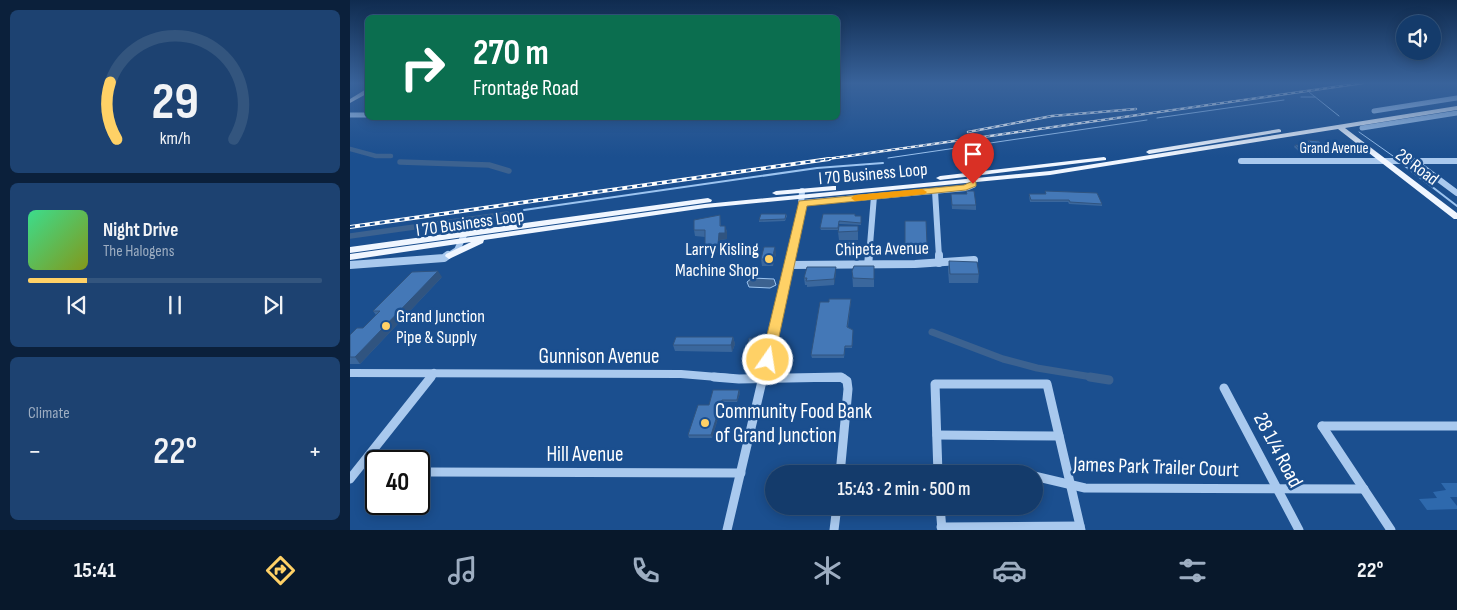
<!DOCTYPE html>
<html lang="en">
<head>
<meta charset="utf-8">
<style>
  body { margin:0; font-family:"Sofia Sans Condensed",sans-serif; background:#1d4271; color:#f1f3f6; height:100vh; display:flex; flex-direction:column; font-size:19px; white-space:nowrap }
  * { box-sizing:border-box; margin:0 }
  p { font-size:16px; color:#9dadc1 }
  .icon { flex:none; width:28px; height:28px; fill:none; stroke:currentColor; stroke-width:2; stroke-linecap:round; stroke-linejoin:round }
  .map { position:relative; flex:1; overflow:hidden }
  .side { display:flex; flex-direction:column; gap:10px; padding:10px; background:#0b203b; width:350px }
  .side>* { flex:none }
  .guide { position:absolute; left:15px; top:15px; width:475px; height:105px; border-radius:8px; box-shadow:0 2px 12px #0003,0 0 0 1px #33557e; background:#0b6e4f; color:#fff; overflow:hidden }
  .buttons { position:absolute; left:1046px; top:15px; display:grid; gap:10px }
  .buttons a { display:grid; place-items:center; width:45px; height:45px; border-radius:50%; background:#143b6b; box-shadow:0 2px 12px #0003,0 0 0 1px #33557e; font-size:25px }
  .speed { position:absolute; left:15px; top:450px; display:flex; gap:10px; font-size:25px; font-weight:700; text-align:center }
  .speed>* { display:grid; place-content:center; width:65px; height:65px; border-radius:50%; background:#143b6b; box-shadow:0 2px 12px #0003,0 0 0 1px #33557e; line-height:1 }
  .speed .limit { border:2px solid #111; border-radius:8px; background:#fff; color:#111 }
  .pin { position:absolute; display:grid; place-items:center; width:42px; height:42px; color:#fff; margin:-51px -21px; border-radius:50% 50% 50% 0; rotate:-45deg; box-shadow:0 0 5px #0007 }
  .pin .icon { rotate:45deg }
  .me { position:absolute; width:55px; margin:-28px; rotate:13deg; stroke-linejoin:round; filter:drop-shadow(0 0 4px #0008) }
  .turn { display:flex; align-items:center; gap:18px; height:105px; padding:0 25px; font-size:22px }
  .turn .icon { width:65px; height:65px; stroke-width:2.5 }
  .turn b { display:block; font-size:35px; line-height:42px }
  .big { font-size:38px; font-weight:600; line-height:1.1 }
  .side .tile { flex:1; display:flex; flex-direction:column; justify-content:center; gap:8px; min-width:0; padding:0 18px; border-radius:8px; background:#1d4271 }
  .side .dial { align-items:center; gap:0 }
  .dial svg { height:130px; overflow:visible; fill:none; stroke:#33557e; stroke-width:7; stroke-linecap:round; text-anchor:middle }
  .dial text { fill:#f1f3f6; stroke:none }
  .song { display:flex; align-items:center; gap:15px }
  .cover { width:60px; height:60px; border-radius:8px; background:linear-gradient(135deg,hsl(150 70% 55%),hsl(70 70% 35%)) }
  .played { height:5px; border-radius:2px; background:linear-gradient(90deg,#ffd166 20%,#33557e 20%) }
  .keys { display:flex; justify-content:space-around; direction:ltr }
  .heat { display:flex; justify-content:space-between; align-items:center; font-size:28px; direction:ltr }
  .trip { position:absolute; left:415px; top:465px; width:278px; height:50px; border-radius:25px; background:#143b6b; box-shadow:0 2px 12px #0003,0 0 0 1px #33557e; font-weight:600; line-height:50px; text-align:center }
  .menu { display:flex; height:80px; justify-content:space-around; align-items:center; background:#08182b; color:#9dadc1 }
  .menu .icon { width:35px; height:35px }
  .menu .on { color:#ffd166 }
  .menu b { font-size:22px; color:#f1f3f6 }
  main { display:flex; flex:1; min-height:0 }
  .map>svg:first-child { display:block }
  .green { fill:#2e69ad }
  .water { fill:#3c6290; stroke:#9cc4f0 }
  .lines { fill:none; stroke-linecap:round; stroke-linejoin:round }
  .stream-far1 { stroke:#9cc4f0; stroke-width:1 }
  .stream { stroke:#9cc4f0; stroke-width:2 }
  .canal-far3 { stroke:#3c6290; stroke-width:4.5 }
  .canal-far2 { stroke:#3c6290; stroke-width:5.5 }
  .canal-far1 { stroke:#3c6290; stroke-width:7 }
  .canal { stroke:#3c6290; stroke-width:9 }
  .minor-far3 { stroke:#a9c9ee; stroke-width:5 }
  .minor-far2 { stroke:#a9c9ee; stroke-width:6 }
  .minor-far1 { stroke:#a9c9ee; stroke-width:8 }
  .minor { stroke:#a9c9ee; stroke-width:9 }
  .major { fill:#f0f6ff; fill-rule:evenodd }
  .rail-far1-casing { stroke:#fff; stroke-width:2.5 }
  .rail-casing { stroke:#fff; stroke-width:4 }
  .rail-far1 { stroke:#1b4f8f; stroke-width:1; stroke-dasharray:4; stroke-linecap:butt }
  .rail { stroke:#1b4f8f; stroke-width:2; stroke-dasharray:5; stroke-linecap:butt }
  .wall { fill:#3a679d }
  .shaded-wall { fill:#305480 }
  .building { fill:#4478b7; stroke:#305480 }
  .route { fill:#ffd166; stroke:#a68842 }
  .slow { fill:#f59e0b }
  .poi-dot { fill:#ffd166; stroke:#1b4f8f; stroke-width:2 }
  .labels { text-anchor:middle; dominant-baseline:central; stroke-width:5; stroke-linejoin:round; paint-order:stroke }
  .far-street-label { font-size:15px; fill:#fff; stroke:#1b4f8f }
  .street-label { font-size:18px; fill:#fff; stroke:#1b4f8f }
  .poi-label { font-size:18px; fill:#fff; stroke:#1b4f8f; text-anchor:end }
  .near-street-label { font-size:21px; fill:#fff; stroke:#1b4f8f }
  .near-poi-label { font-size:21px; fill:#fff; stroke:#1b4f8f; text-anchor:start }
</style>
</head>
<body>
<main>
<section class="side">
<div class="tile dial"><svg viewBox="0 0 100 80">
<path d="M14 69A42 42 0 1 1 86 69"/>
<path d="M14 69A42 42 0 0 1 10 34" stroke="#ffd166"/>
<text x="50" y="56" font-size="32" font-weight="700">29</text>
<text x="50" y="72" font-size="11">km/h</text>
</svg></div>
<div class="tile">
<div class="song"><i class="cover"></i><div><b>Night Drive</b><p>The Halogens</p></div></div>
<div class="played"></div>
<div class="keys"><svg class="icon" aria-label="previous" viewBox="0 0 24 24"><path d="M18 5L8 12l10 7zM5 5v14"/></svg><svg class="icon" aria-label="pause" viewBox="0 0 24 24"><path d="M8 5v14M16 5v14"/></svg><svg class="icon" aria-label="next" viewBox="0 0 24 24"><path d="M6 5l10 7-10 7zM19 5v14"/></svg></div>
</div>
<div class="tile"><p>Climate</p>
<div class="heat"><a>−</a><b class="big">22°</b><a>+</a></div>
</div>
</section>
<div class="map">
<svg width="1107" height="530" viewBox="0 0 1107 530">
  <rect width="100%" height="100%" fill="#1b4f8f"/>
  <path class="green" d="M1091 483H1107V497H1100L1107 506V509L1077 510 1069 499 1087 498 1083 492 1096 490Z"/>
  <path class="water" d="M402 278 424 279 426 285 420 288 399 287 397 282Z"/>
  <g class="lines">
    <g class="stream-far1">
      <path d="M959 92 989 116"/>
      <path d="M951 97H965"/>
      <path d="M807 118 934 100"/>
      <path d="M1009 132 1043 156"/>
      <path d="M538 158 797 120"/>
    </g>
    <g class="stream">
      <path d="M1055 166 1107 206"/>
      <path d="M174 210 467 168 533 163"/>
    </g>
    <path class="canal-far3" d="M0 149 26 156H41"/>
    <g class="canal-far2">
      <path d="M50 162 139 165 159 171"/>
      <path d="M0 236 157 214"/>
    </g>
    <path class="canal-far1" d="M582 332 653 359 687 368 748 378"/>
    <path class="canal" d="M740 377 759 380"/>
    <g class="minor-far3">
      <path d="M1024 111 1107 98"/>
      <path d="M0 115H18"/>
      <path d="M1012 128 1107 113"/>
    </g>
    <g class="minor-far2">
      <path d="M891 161H1107"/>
      <path d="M1064 161 1107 193"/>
      <path d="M585 191 589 257"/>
      <path d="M452 203 616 188 623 185 619 175"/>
      <path d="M96 257 107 250 115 233"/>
      <path d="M441 257 450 219 452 191"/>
      <path d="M519 257 524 196"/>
    </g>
    <g class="minor-far1">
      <path d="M589 255V263"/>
      <path d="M0 265 94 258 98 255"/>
      <path d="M440 265 565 264 624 260"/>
      <path d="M518 265 519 255"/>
      <path d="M0 373 331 374 379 378"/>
      <path d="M80 378 84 373"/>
      <path d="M413 378 441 255"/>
      <path d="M435 378H493"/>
    </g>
    <g class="minor">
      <path d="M364 377 389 379 491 377 497 381 498 389 490 474"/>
      <path d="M874 388 949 530"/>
      <path d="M972 426H1107"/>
      <path d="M972 426 1041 530"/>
      <path d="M587 435 709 436"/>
      <path d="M80 472 391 473"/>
      <path d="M588 474 585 384H697L731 530"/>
      <path d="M684 476 735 488 1014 489"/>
      <path d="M0 479 81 377"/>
      <path d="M590 506 592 530"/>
      <path d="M591 527 730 526"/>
      <path d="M377 530 413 377"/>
      <path d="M484 530 487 506"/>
    </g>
    <g class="major">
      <path d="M18 88V93L0 103V99Z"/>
      <path d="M1107 106V110L995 128 1107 213V219H1104L988 129 700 175 355 208 134 240 133 243 99 259 95 256 96 254 121 242 0 260V254L355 204 700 171Z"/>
      <path d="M929 129 931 130V132L799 154 796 152 799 150Z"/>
      <path d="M754 157 756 158V160L590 180 586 178 590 176Z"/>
      <path d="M483 186H486V190L426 195 422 193 426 191Z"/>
      <path d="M358 198 362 200 361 202 0 253V247Z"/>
    </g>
    <defs>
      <g id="rail-far1">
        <path d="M618 132 702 116 786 109"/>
        <path d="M470 160 1013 83"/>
      </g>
      <path id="rail" d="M0 227 479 159"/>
    </defs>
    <use href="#rail-far1" class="rail-far1-casing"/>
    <use href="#rail" class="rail-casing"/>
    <use href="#rail-far1" class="rail-far1"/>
    <use href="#rail" class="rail"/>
  </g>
  <g class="wall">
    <path d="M958 140 984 154 983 155H953L944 147 945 145H960L958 142Z"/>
    <path d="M616 191 626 205V210L602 209 601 194H616Z"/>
    <path d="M695 191 752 204V206L719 204 718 202H680L679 196V194H695Z"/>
    <path d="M436 214 437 216 435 221 409 222V220Z"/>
    <path d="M370 215 371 226H375L377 232V239L370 240V252L356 253 355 237 345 236 344 230Z"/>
    <path d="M505 216H511V225L489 224 488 230H471L470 228Z"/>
    <path d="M555 221 577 244V253H555Z"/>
    <path d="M508 226V240H489L488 232Z"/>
    <path d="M507 242V256L504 257H486V248Z"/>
    <path d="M426 253 423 266H412L411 259Z"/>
    <path d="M599 261 629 274 628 283H599L598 270Z"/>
    <path d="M502 271 524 274V287H503Z"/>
    <path d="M486 273 484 285 457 287V285H455L454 278Z"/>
    <path d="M92 277 10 364H0V335L13 328 26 315 23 311Z"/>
    <path d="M501 299 498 327 503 330 502 348H495L494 358H462L461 355 479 302Z"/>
    <path d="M383 337 385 344 382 352 325 351 323 345Z"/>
    <path d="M408 338V343L406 351H398L397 346Z"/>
    <path d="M389 390 390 393 387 402H373L362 438H339L338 435 359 405Z"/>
  </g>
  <g class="shaded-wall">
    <path d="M375 226 377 232V239L370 240V252L356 253 355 247 369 233Z"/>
    <path d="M507 242V256L504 257 503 248Z"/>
    <path d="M425 247 426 253 423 266 422 259Z"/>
    <path d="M486 267V273L484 285V279Z"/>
    <path d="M88 271 92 277 10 364 5 357Z"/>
    <path d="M383 337 385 344 382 352 381 345Z"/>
    <path d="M408 338V343L406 351 405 346Z"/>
    <path d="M389 390 390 393 387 402V400Z"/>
    <path d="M372 400 373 402 362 438 361 435Z"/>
  </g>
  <g class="building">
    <path d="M958 140 969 141 984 154 954 153 945 145H963Z"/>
    <path d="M616 191H624L626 205H602L601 194H617Z"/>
    <path d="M695 191 747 193 752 204 720 202 719 200H681L679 194H696Z"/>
    <path d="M411 214H436L435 219 409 220Z"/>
    <path d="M473 214H505V216H511V223L489 221 488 228H470Z"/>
    <path d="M370 215V226H375V233H369L368 245 355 247V230H344V220Z"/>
    <path d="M555 221H576L577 244H555Z"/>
    <path d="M489 226H508V231L488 232Z"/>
    <path d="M487 242H507L506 247 503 248H486Z"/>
    <path d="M414 247H425L422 259H411Z"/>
    <path d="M599 261 627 262 629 274H600Z"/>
    <path d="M504 266H524V279L503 278 502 271Z"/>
    <path d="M457 267H486L484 279 456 281 457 278H454Z"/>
    <path d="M88 271 5 357H0V335L7 328H13L30 311H23L62 272Z"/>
    <path d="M479 299H501L497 327 503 330 502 346H495L494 355H461L470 302H479Z"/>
    <path d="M326 337H383L381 345H323Z"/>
    <path d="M399 338H408L405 346H397Z"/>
    <path d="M363 390H389L387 400H372L361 435H338L348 405H359Z"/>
  </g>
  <linearGradient id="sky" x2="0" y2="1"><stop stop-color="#0f2b4f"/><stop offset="0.53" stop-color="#39639b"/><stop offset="1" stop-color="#39639b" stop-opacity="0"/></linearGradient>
  <rect width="1107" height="157" fill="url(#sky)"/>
  <path class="route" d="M623 181 626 182V186L616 190 457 206 424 360 422 364H413L411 360 449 201 614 185Z"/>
  <path class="slow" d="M572 189 577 192 575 194 505 201 501 198 505 195Z"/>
  <g class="poi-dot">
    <circle cx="419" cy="259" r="5"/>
    <circle cx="36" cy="326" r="5"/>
    <circle cx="355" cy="423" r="5"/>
  </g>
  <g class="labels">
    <g class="far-street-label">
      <text x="984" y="148">Grand Avenue</text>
    </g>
    <g class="street-label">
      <text transform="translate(1067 167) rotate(37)">28 Road</text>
      <text transform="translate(523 174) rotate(-5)">I 70 Business Loop</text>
      <text transform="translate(120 223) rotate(-8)">I 70 Business Loop</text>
      <text transform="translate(532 249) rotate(-1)">Chipeta Avenue</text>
    </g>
    <g class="poi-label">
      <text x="409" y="249">Larry Kisling<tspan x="409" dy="21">Machine Shop</tspan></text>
      <text x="46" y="316" text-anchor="start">Grand Junction<tspan x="46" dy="21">Pipe &amp; Supply</tspan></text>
    </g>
    <g class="near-street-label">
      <text x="249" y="356">Gunnison Avenue</text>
      <text transform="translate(928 450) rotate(62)">28 1/4 Road</text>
      <text x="235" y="454">Hill Avenue</text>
      <text transform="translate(806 467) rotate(2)">James Park Trailer Court</text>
    </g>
    <g class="near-poi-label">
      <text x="365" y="411">Community Food Bank<tspan x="365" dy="24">of Grand Junction</tspan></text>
    </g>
  </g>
</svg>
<div class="buttons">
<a><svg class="icon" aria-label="sound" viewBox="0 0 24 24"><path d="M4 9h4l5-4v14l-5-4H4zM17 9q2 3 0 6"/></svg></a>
</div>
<div class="speed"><div class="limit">40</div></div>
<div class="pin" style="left:623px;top:184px;background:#d93025"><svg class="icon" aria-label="arrive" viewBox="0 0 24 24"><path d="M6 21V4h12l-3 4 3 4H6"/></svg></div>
<svg class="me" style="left:418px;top:360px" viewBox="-20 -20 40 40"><circle r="17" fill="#ffd166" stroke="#fff" stroke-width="3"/><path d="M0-11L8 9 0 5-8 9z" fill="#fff"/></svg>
<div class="trip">15:43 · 2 min · 500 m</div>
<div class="guide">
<div class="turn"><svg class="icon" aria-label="right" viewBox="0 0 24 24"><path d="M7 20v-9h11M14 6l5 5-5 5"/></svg><div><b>270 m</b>Frontage Road</div></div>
</div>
</div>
</main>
<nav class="menu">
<b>15:41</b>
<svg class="icon on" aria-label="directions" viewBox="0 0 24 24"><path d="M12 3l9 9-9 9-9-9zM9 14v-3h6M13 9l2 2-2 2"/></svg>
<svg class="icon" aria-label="music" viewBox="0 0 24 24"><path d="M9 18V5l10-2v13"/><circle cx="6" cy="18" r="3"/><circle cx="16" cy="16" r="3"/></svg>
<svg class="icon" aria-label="phone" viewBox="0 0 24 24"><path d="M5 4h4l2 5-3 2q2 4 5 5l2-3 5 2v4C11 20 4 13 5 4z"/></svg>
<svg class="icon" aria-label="climate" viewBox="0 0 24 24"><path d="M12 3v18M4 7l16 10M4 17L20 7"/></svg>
<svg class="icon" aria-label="car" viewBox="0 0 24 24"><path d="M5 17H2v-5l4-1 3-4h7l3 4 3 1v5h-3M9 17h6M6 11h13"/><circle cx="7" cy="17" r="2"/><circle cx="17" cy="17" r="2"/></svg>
<svg class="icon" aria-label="filters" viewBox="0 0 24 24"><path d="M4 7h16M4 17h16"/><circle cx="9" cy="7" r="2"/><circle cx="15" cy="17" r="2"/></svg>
<b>22°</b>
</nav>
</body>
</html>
